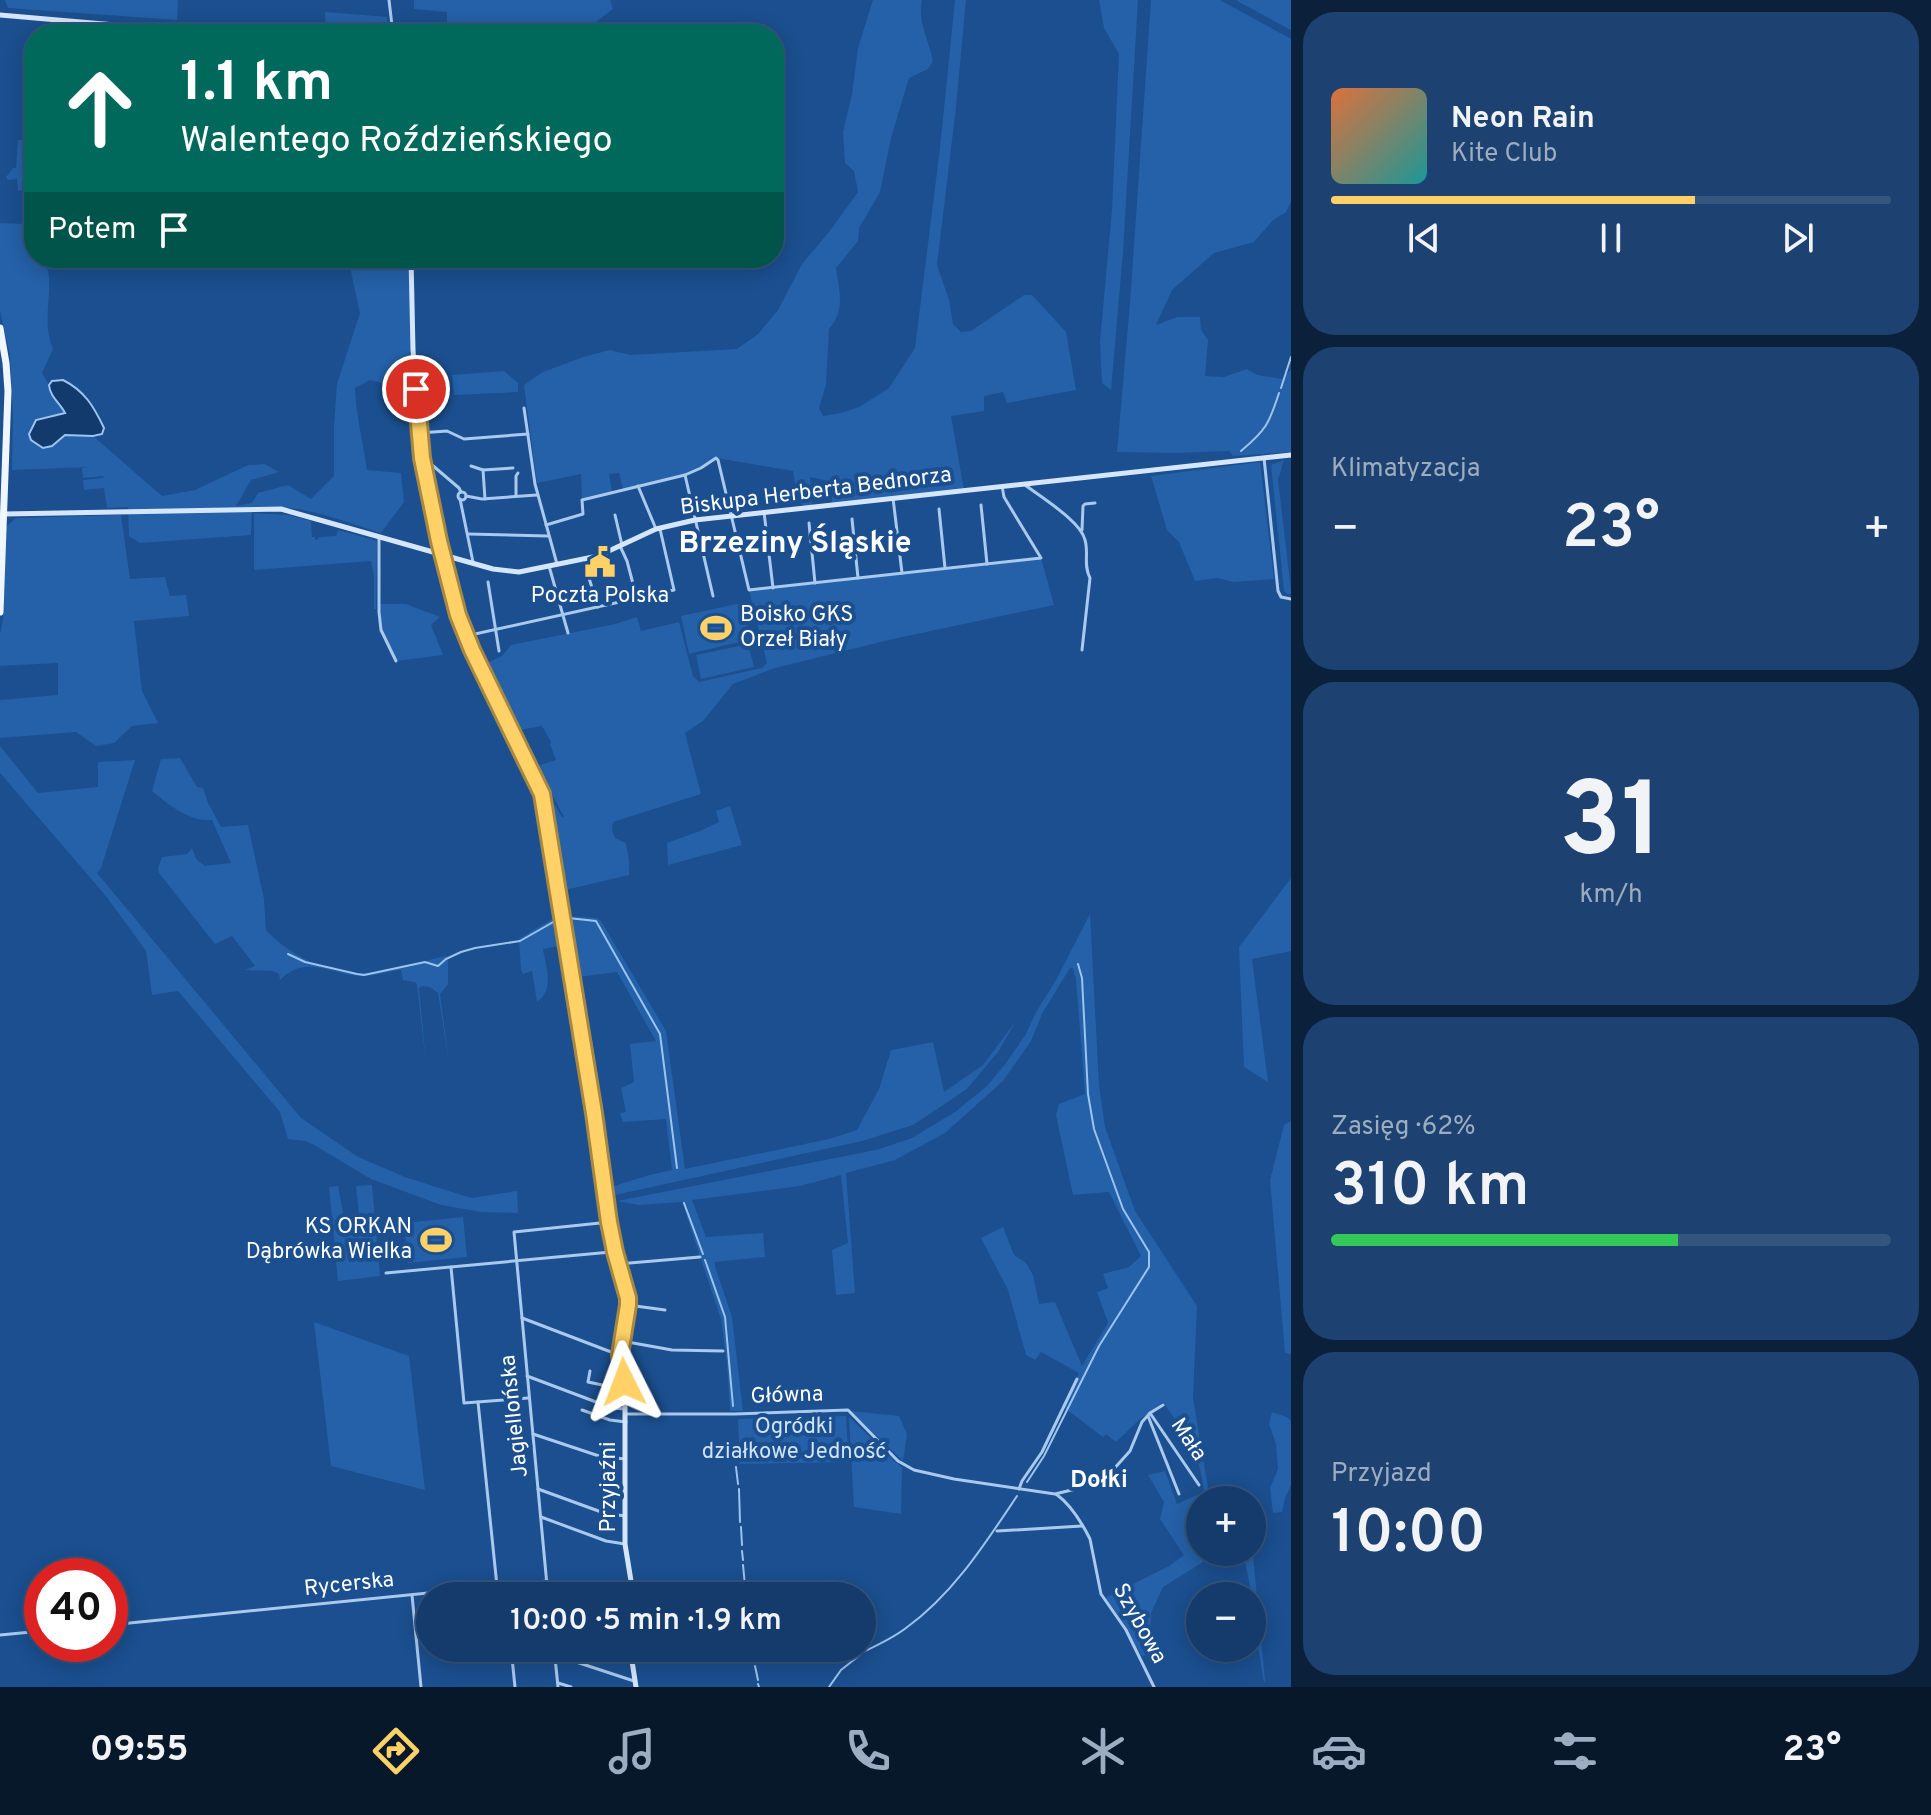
<!DOCTYPE html>
<html lang="pl">
<head>
<meta charset="utf-8">
<style>
  body { margin:0; font-family:Overpass,sans-serif; background:#1d4271; color:#f1f3f6; height:100vh; display:flex; flex-direction:column; font-size:30px; white-space:nowrap }
  * { box-sizing:border-box; margin:0 }
  p { font-size:26px; color:#9dadc1 }
  .icon { flex:none; width:44px; height:44px; fill:none; stroke:currentColor; stroke-width:2; stroke-linecap:round; stroke-linejoin:round }
  .map { position:relative; flex:1; overflow:hidden }
  .sheet { display:flex; flex-direction:column; gap:12px; padding:12px; background:#0b203b; width:640px }
  .sheet>* { flex:none }
  .hud { position:absolute; left:24px; top:24px; width:760px; height:244px; border-radius:32px; box-shadow:0 4px 20px #0003,0 0 0 2px #33557e; background:#00695c; color:#fff; overflow:hidden }
  .tools { position:absolute; left:1186px; top:1486px; display:grid; gap:16px }
  .tools a { display:grid; place-items:center; width:80px; height:80px; border-radius:50%; background:#143b6b; box-shadow:0 4px 20px #0003,0 0 0 2px #33557e; font-size:40px }
  .speed { position:absolute; left:24px; top:1558px; display:flex; gap:16px; font-size:40px; font-weight:700; text-align:center }
  .speed>* { display:grid; place-content:center; width:104px; height:104px; border-radius:50%; background:#143b6b; box-shadow:0 4px 20px #0003,0 0 0 2px #33557e; line-height:1 }
  .speed .limit { border:12px solid #d22; background:#fff; color:#111 }
  .pin { position:absolute; display:grid; place-items:center; width:68px; height:68px; color:#fff; margin:-34px; border:4px solid #fff; border-radius:50%; box-shadow:0 2px 8px #0007 }
  .me { position:absolute; width:88px; margin:-44px; rotate:357deg; stroke-linejoin:round; filter:drop-shadow(0 0 6px #0008) }
  .turn { display:flex; align-items:center; gap:28px; height:168px; padding:0 24px; font-size:36px }
  .turn .icon { width:104px; height:104px; stroke-width:2.5 }
  .turn b { display:block; font-size:56px; line-height:68px }
  .then { display:flex; align-items:center; height:76px; padding:0 24px; background:#0003; gap:16px; font-size:30px }
  .big { font-size:60px; font-weight:600; line-height:1.1 }
  .sheet .widget { flex:1; display:flex; flex-direction:column; justify-content:center; gap:12px; min-width:0; padding:0 28px; border-radius:32px; background:#1d4271 }
  .sheet .dial { align-items:center; gap:0 }
  .dial b { font-size:104px; line-height:1 }
  .song { display:flex; align-items:center; gap:24px }
  .cover { width:96px; height:96px; border-radius:12px; background:linear-gradient(135deg,hsl(20 70% 55%),hsl(180 70% 35%)) }
  .played { height:8px; border-radius:4px; background:linear-gradient(90deg,#ffd166 65%,#33557e 65%) }
  .keys { display:flex; justify-content:space-around; direction:ltr }
  .heat { display:flex; justify-content:space-between; align-items:center; font-size:44px; direction:ltr }
  .charge { height:12px; border-radius:6px; background:linear-gradient(90deg,#34c759 62%,#33557e 0) }
  .trip { position:absolute; left:416px; top:1582px; width:460px; height:80px; border-radius:40px; background:#143b6b; box-shadow:0 4px 20px #0003,0 0 0 2px #33557e; font-weight:600; line-height:80px; text-align:center }
  .tabs { display:flex; height:128px; justify-content:space-around; align-items:center; background:#08182b; color:#9dadc1 }
  .tabs .icon { width:56px; height:56px }
  .tabs .on { color:#ffd166 }
  .tabs b { font-size:36px; color:#f1f3f6 }
  main { display:flex; flex:1; min-height:0 }
  .map>svg:first-child { display:block }
  .green { fill:#2461a8 }
  .water { fill:#123a6d; stroke:#9cc4f0; stroke-width:2 }
  .lines { fill:none; stroke-linecap:round; stroke-linejoin:round }
  .stream { stroke:#9cc4f0; stroke-width:2 }
  .street { stroke:#a9c9ee; stroke-width:3 }
  .secondary { stroke:#d6e6fa; stroke-width:5 }
  .primary { stroke:#f0f6ff; stroke-width:7 }
  .route-casing { stroke:#a68842; stroke-width:20 }
  .route { stroke:#ffd166; stroke-width:14 }
  .labels { text-anchor:middle; dominant-baseline:central; stroke-width:8; stroke-linejoin:round; paint-order:stroke }
  .street-label { font-size:22px; fill:#fff; stroke:#1b4f8f }
  .poi-label { font-size:22px; fill:#fff; stroke:#1b4f8f }
  .park-label { font-size:22px; fill:#cfe3fa; stroke:#1b4f8f }
  .neighbourhood-label { font-size:24px; font-weight:bold; fill:#fff; stroke:#1b4f8f }
  .district-label { font-size:30px; font-weight:bold; fill:#fff; stroke:#1b4f8f }
</style>
</head>
<body>
<main>
<div class="map">
<svg width="1291" height="1687" viewBox="0 0 1291 1687">
  <rect width="100%" height="100%" fill="#1b4f8f"/>
  <g class="green">
    <path d="M5 0H178L177 20 8 8Z"/>
    <path d="M414 0H610L613 9 580 34H447V12L414 9Z"/>
    <path d="M873 0H922C917 20 929 41 933 61L928 69 909 78 891 138 880 192 859 228 858 241 836 268C839 291 846 309 829 329L826 385 819 408 823 416 841 413 859 407 889 388 915 348 940 148 955 0H966L956 107 937 265 949 300 953 324 961 332 971 331 1024 295H1032L1066 332 1076 390 1007 403 1003 392 984 396V411L951 416 964 490 830 505 832 502 829 481 810 477 812 507H807L798 502 793 471 716 458 694 472 623 489 619 473 609 474 612 492 582 500 581 474 537 483 524 385 543 372 583 357 610 350 630 355 737 349 758 334 778 310 802 264 829 232 858 192 854 171 845 163 843 132 852 94 858 48Z"/>
    <path d="M1099 0H1138L1123 252 1111 390 1102 383 1100 342 1112 210 1119 54 1104 28Z"/>
    <path d="M1151 0H1220L1291 39V202L1286 212 1273 220 1254 242 1214 253 1172 290 1156 325 1177 317H1200L1201 330 1208 340 1205 376 1224 377 1247 369 1257 375 1282 379 1291 369V452L1233 456 1229 451 1175 453 1117 452 1130 303Z"/>
    <path d="M1236 0H1291V30L1239 2Z"/>
    <path d="M325 12 387 17 389 34H356L355 29 326 28Z"/>
    <path d="M18 140H26L28 143V156L22 157 24 164 30 163 32 188 18 191 17 179 8 180 6 177 13 168H16Z"/>
    <path d="M0 223 24 224 34 237V258H45C56 290 40 317 53 349L42 373 49 385 50 394 59 403 65 413 64 435 93 436 162 496 195 490 248 465 265 464 279 472 251 480 236 506 252 503 258 493 288 485 311 499 334 476V425L337 384 360 313 349 263 382 261 386 258H411L413 350 410 352 389 385 370 380 355 388C356 415 363 442 367 470L401 473 404 502 381 533C336 519 300 503 252 507L251 535 140 543 129 536 128 507 107 508 104 488 84 490 83 480 104 478 103 476 83 478 82 468 89 467 12 470 13 418 10 355 0 311Z"/>
    <path d="M504 371 518 383V392L454 395 452 375Z"/>
    <path d="M1284 460 1278 480 1291 590V594H1288L1284 591 1271 465Z"/>
    <path d="M1260 462 1274 579 1233 582 1218 578 1195 581 1179 542 1167 530 1151 476Z"/>
    <path d="M254 513 288 515 311 521 312 537H315V540L318 539 319 537 336 536 338 530 377 541 376 609H374V576L371 561 254 570Z"/>
    <path d="M121 515 130 579 165 577 170 596 186 595 189 616 134 621 142 691 158 723 132 726 114 743 96 746 76 732 0 738V700L58 695V663L0 666V634L3 620 6 527 16 518Z"/>
    <path d="M1041 558 1054 605 893 639 775 668 733 684 703 721 685 733 701 794 613 822 612 830 615 838 626 843 629 861V875L561 891 547 797 544 789H545L562 817H564L537 766 556 760 550 744 551 742 542 726 520 730 487 663 502 656 511 645 615 624 637 617 641 631 679 622 693 676 699 682 762 668 767 663 749 590Z"/>
    <path d="M741 603 742 610H744L752 639 689 654 681 616Z"/>
    <path d="M380 604H406L440 617 431 625 443 655 396 661 381 630Z"/>
    <path d="M748 644 754 667 701 679 696 655Z"/>
    <path d="M0 746 38 793 98 787V762L135 760 101 868 97 873 301 1118 358 1157 405 1177 471 1198 517 1191 518 1213 481 1212 441 1205 371 1179 316 1146 305 1141 288 1139 280 1112 178 991 152 995 146 951 106 896 0 773Z"/>
    <path d="M180 758 197 787 203 788 208 803 221 827 248 825 264 899 266 930C290 956 330 976 366 973 393 971 419 962 446 956L448 961V984L440 994 449 1062 438 993 430 987 422 986 419 988 426 1063 417 985 415 982 403 980 401 970C388 971 376 976 363 976 332 976 307 953 280 980L279 974 273 971 245 970 255 966 232 936 215 944 159 873 158 868 162 857 187 854 192 848 196 859 205 866 231 863 212 820C189 822 169 805 152 791L161 759Z"/>
    <path d="M536 794H540L564 945 543 949C546 968 555 989 537 1002L532 971 523 974 521 970 519 939 554 918Z"/>
    <path d="M730 806 742 845 668 865 667 843 700 831 719 822 716 811Z"/>
    <path d="M1291 878V951L1252 959 1268 1082 1244 1067 1239 947Z"/>
    <path d="M1090 914 1099 1085 1105 1127 1135 1211 1197 1306 1193 1398 1210 1500H1200V1552H1216L1200 1564 1163 1587 1151 1613 1150 1640 1153 1653 1142 1656 1105 1598 1169 1566 1184 1555 1160 1519 1164 1502 1148 1475 1165 1471 1177 1504 1204 1492C1201 1454 1184 1432 1163 1402L1139 1420 1116 1442 1106 1434 1103 1437 1062 1406 1079 1373 1041 1352 1035 1360 1026 1355 1008 1290 981 1238 1003 1227 1014 1255 1026 1263 1033 1275 1039 1304 1055 1302 1082 1366 1108 1323 1097 1292 1108 1288 1103 1274 1129 1267 1141 1256 1109 1192 1073 1195 1056 1115 1059 1104 1085 1094 1076 979 1073 968H1070L1043 1012 1031 1041 1003 1081 945 1133 895 1160 846 1173 855 1293 836 1295 832 1250 848 1243 841 1175 800 1186 692 1200 706 1237 763 1233 765 1257 715 1262V1266L732 1317 743 1411H730L727 1363 721 1319 682 1202 639 1205 617 1201 876 1150 912 1138 955 1112 987 1086 1006 1063 1026 1034 1035 1014 1056 980Z"/>
    <path d="M565 916 597 918 601 921 666 1031 685 1169 829 1139 857 1130 879 1089 891 1050 933 1042 944 1092 983 1065 1016 1021 998 1052 967 1089 913 1125 862 1141 615 1195 614 1186 649 1175 672 1170 666 1119 623 1122 620 1113 626 1112 621 1088 634 1082 630 1044 656 1041 617 972 578 977 574 969Z"/>
    <path d="M1291 1121V1354L1285 1353 1270 1180 1284 1125Z"/>
    <path d="M372 1185 380 1276 338 1281 329 1187 338 1186 344 1217 360 1224 356 1186Z"/>
    <path d="M463 1217 467 1257 408 1263 404 1223Z"/>
    <path d="M314 1322 409 1356 425 1490 331 1466Z"/>
    <path d="M850 1411 899 1416 907 1434 903 1461Z"/>
    <path d="M1272 1412 1287 1417 1291 1421V1485L1285 1498 1282 1512 1273 1513 1270 1488 1278 1469 1276 1444 1269 1424Z"/>
    <path d="M846 1416 849 1462 740 1464 738 1419Z"/>
    <path d="M849 1417 902 1468 901 1514 854 1507Z"/>
    <path d="M1252 1546 1265 1680 1264 1683 1254 1622 1252 1596 1243 1552H1252Z"/>
  </g>
  <path class="water" d="M63 380C85 391 94 407 104 428L102 434 93 436 65 435 52 446 43 448 31 440 29 434 36 420 65 413C60 403 50 397 49 385L52 381Z"/>
  <g class="lines">
    <g class="stream">
      <path d="M1281 388 1291 357"/>
      <path d="M1241 451C1266 430 1269 424 1279 393"/>
      <path d="M557 854 568 918 596 921 660 1034 677 1168"/>
      <path d="M288 954 305 962 357 974 364 975 425 962 438 966 446 959 461 952 475 948 520 941 555 921"/>
      <path d="M684 1203 703 1254"/>
      <path d="M705 1260 725 1317 733 1406"/>
      <path d="M736 1467 738 1484"/>
      <path d="M1027 1482 1044 1456 1099 1346 1149 1267V1252L1123 1209 1094 1129 1088 1094 1082 978 1078 964"/>
      <path d="M739 1489 740 1522"/>
      <path d="M741 1527 742 1545"/>
      <path d="M742 1551 743 1560"/>
      <path d="M743 1565 746 1596"/>
      <path d="M753 1648 755 1661"/>
      <path d="M863 1652C878 1645 893 1638 906 1628 953 1594 985 1544 1017 1496"/>
      <path d="M755 1666 758 1680"/>
      <path d="M758 1684 759 1687"/>
      <path d="M829 1687 841 1670 860 1655"/>
    </g>
    <g class="street">
      <path d="M389 0 393 34"/>
      <path d="M524 408 535 484 557 564"/>
      <path d="M419 433 447 431 464 439 528 434"/>
      <path d="M1264 458 1278 591 1281 597 1291 599"/>
      <path d="M425 459 459 488 461 492"/>
      <path d="M471 466 483 470 485 499"/>
      <path d="M483 470 513 468"/>
      <path d="M685 475 713 596"/>
      <path d="M1024 484C1040 497 1081 521 1085 540 1089 553 1083 565 1090 578L1082 650"/>
      <path d="M638 486 656 529"/>
      <circle cx="462" cy="496" r="4"/>
      <path d="M466 496 482 499 537 495"/>
      <path d="M516 496V476L518 473"/>
      <path d="M893 498 902 573"/>
      <path d="M460 499 473 562"/>
      <path d="M981 505 987 564"/>
      <path d="M939 509 945 568"/>
      <path d="M764 512 773 588"/>
      <path d="M615 515 622 545"/>
      <path d="M852 519 858 578"/>
      <path d="M809 523 815 583"/>
      <path d="M546 525 583 514 582 500 685 475 701 468 716 458 718 460 749 590 1041 558 1004 497 1002 486"/>
      <path d="M1082 530 1083 506 1085 504 1095 503"/>
      <path d="M468 534 548 536"/>
      <path d="M379 537V612L381 630 396 661"/>
      <path d="M620 546 627 561 637 599"/>
      <path d="M583 559 598 607"/>
      <path d="M549 566 568 633"/>
      <path d="M488 582 499 651"/>
      <path d="M466 636 674 590 660 529"/>
      <path d="M618 1264 700 1257"/>
      <path d="M451 1267 464 1403 528 1398"/>
      <path d="M386 1273 611 1252"/>
      <path d="M628 1305 665 1310"/>
      <path d="M522 1318 619 1355"/>
      <path d="M622 1341 672 1350 723 1351"/>
      <path d="M590 1371 588 1382 607 1386 624 1382"/>
      <path d="M527 1376 612 1408 625 1409"/>
      <path d="M478 1402 497 1586"/>
      <path d="M582 1410 610 1420 626 1422"/>
      <path d="M1150 1413 1199 1485"/>
      <path d="M626 1414H735L848 1410 898 1461 914 1470 954 1479 1055 1494 1084 1487 1112 1471 1130 1451 1142 1422 1150 1413 1163 1405"/>
      <path d="M1148 1416 1179 1494"/>
      <path d="M533 1434 599 1456 625 1459"/>
      <path d="M538 1489 604 1513 625 1516"/>
      <path d="M1019 1489 1022 1481 1042 1452 1077 1379"/>
      <path d="M1056 1494C1070 1504 1082 1523 1090 1539L1101 1594 1126 1630 1154 1687"/>
      <path d="M541 1517 606 1541 625 1544"/>
      <path d="M997 1531 1082 1526"/>
      <path d="M504 1586 505 1596"/>
      <path d="M412 1595 421 1687"/>
      <path d="M548 1596 514 1232 600 1223 604 1226 610 1252"/>
      <path d="M110 1625 547 1581 588 1596"/>
      <path d="M0 1635 42 1631"/>
      <path d="M511 1648 515 1687"/>
      <path d="M554 1648 558 1687"/>
      <path d="M610 1648 629 1654"/>
      <path d="M555 1655 634 1681"/>
      <path d="M558 1683 571 1687"/>
    </g>
    <g class="secondary">
      <path d="M0 15 219 34"/>
      <path d="M411 258 413 350 419 433 428 493 452 596 466 636 542 794 594 1113 609 1222 615 1252 628 1298V1305L619 1362 625 1390V1544L631 1581V1596"/>
      <path d="M4 514 281 509 493 569 519 572 598 556 656 529 695 520 1291 455"/>
      <path d="M630 1648 636 1687"/>
    </g>
    <path class="primary" d="M0 328 6 363 8 391 0 612"/>
  </g>
  <g class="lines">
    <defs>
      <path id="route" d="M416 389 422 458 439 541 458 615 472 650 542 794 594 1113 609 1222 615 1252 628 1298V1305L620 1355 624 1382"/>
    </defs>
    <use href="#route" class="route-casing"/>
    <use href="#route" class="route"/>
  </g>
  <defs>
    <symbol id="civic-bare" viewBox="-9 -9 18 18"><path d="M-.6-6.5H3V-4.5H.6V-3L4-1V1h2V6H-6V1h2V-1L-.6-3ZM-1.2 2.5V6h2.4V2.5Z" fill="#ffd166" stroke="#1b4f8f" stroke-width="2.5" paint-order="stroke"/></symbol>
    <symbol id="stadium-bare" viewBox="-9 -9 18 18"><path d="M0-5a6.5 5 0 1 0 0 10a6.5 5 0 1 0 0-10ZM-3.5-1.8h7v3.6h-7Z" fill="#ffd166" stroke="#1b4f8f" stroke-width="2.5" paint-order="stroke"/></symbol>
  </defs>
  <g fill-rule="evenodd">
    <use href="#civic-bare" x="578" y="540" width="44" height="44"/>
    <use href="#stadium-bare" x="694" y="606" width="44" height="44"/>
    <use href="#stadium-bare" x="414" y="1218" width="44" height="44"/>
  </g>
  <g class="labels">
    <g class="street-label">
      <text transform="translate(816 492) rotate(-7)">Biskupa Herberta Bednorza</text>
      <text transform="translate(787 1396) rotate(-2)">Główna</text>
      <text transform="translate(515 1416) rotate(-96)">Jagiellońska</text>
      <text transform="translate(1188 1440) rotate(56)">Mała</text>
      <text transform="translate(609 1487) rotate(-90)">Przyjaźni</text>
      <text transform="translate(349 1585) rotate(-6)">Rycerska</text>
      <text transform="translate(1139 1624) rotate(61)">Szybowa</text>
    </g>
    <g class="poi-label">
      <text x="600" y="596">Poczta Polska</text>
      <text x="740" y="615" text-anchor="start">Boisko GKS<tspan x="740" dy="25">Orzeł Biały</tspan></text>
      <text x="412" y="1227" text-anchor="end">KS ORKAN<tspan x="412" dy="25">Dąbrówka Wielka</tspan></text>
    </g>
    <g class="park-label">
      <text x="794" y="1427">Ogródki<tspan x="794" dy="25">działkowe Jedność</tspan></text>
    </g>
    <g class="neighbourhood-label">
      <text x="1099" y="1481">Dołki</text>
    </g>
    <g class="district-label">
      <text x="795" y="544">Brzeziny Śląskie</text>
    </g>
  </g>
</svg>
<div class="tools">
<a>+</a>
<a>−</a>
</div>
<div class="speed"><div class="limit">40</div></div>
<div class="pin" style="left:416px;top:389px;background:#d93025"><svg class="icon" aria-label="arrive" viewBox="0 0 24 24"><path d="M6 21V4h12l-3 4 3 4H6"/></svg></div>
<svg class="me" style="left:624px;top:1382px" viewBox="-20 -20 40 40"><path d="M0-17L14 15 0 8-14 15z" fill="#ffd166" stroke="#fff" stroke-width="4"/></svg>
<div class="trip">10:00 · 5 min · 1.9 km</div>
<div class="hud">
<div class="turn"><svg class="icon" aria-label="ahead" viewBox="0 0 24 24"><path d="M12 20V5M6 11l6-6 6 6"/></svg><div><b>1.1 km</b>Walentego Roździeńskiego</div></div>
<div class="then">Potem<svg class="icon" aria-label="arrive" viewBox="0 0 24 24"><path d="M6 21V4h12l-3 4 3 4H6"/></svg></div>
</div>
</div>
<section class="sheet">
<div class="widget">
<div class="song"><i class="cover"></i><div><b>Neon Rain</b><p>Kite Club</p></div></div>
<div class="played"></div>
<div class="keys"><svg class="icon" aria-label="previous" viewBox="0 0 24 24"><path d="M18 5L8 12l10 7zM5 5v14"/></svg><svg class="icon" aria-label="pause" viewBox="0 0 24 24"><path d="M8 5v14M16 5v14"/></svg><svg class="icon" aria-label="next" viewBox="0 0 24 24"><path d="M6 5l10 7-10 7zM19 5v14"/></svg></div>
</div>
<div class="widget"><p>Klimatyzacja</p>
<div class="heat"><a>−</a><b class="big">23°</b><a>+</a></div>
</div>
<div class="widget dial"><b>31</b><p>km/h</p></div>
<div class="widget"><p>Zasięg · 62%</p><b class="big">310 km</b><div class="charge"></div></div>
<div class="widget"><p>Przyjazd</p><b class="big">10:00</b></div>
</section>
</main>
<nav class="tabs">
<b>09:55</b>
<svg class="icon on" aria-label="directions" viewBox="0 0 24 24"><path d="M12 3l9 9-9 9-9-9zM9 14v-3h6M13 9l2 2-2 2"/></svg>
<svg class="icon" aria-label="music" viewBox="0 0 24 24"><path d="M9 18V5l10-2v13"/><circle cx="6" cy="18" r="3"/><circle cx="16" cy="16" r="3"/></svg>
<svg class="icon" aria-label="phone" viewBox="0 0 24 24"><path d="M5 4h4l2 5-3 2q2 4 5 5l2-3 5 2v4C11 20 4 13 5 4z"/></svg>
<svg class="icon" aria-label="climate" viewBox="0 0 24 24"><path d="M12 3v18M4 7l16 10M4 17L20 7"/></svg>
<svg class="icon" aria-label="car" viewBox="0 0 24 24"><path d="M5 17H2v-5l4-1 3-4h7l3 4 3 1v5h-3M9 17h6M6 11h13"/><circle cx="7" cy="17" r="2"/><circle cx="17" cy="17" r="2"/></svg>
<svg class="icon" aria-label="filters" viewBox="0 0 24 24"><path d="M4 7h16M4 17h16"/><circle cx="9" cy="7" r="2"/><circle cx="15" cy="17" r="2"/></svg>
<b>23°</b>
</nav>
</body>
</html>
